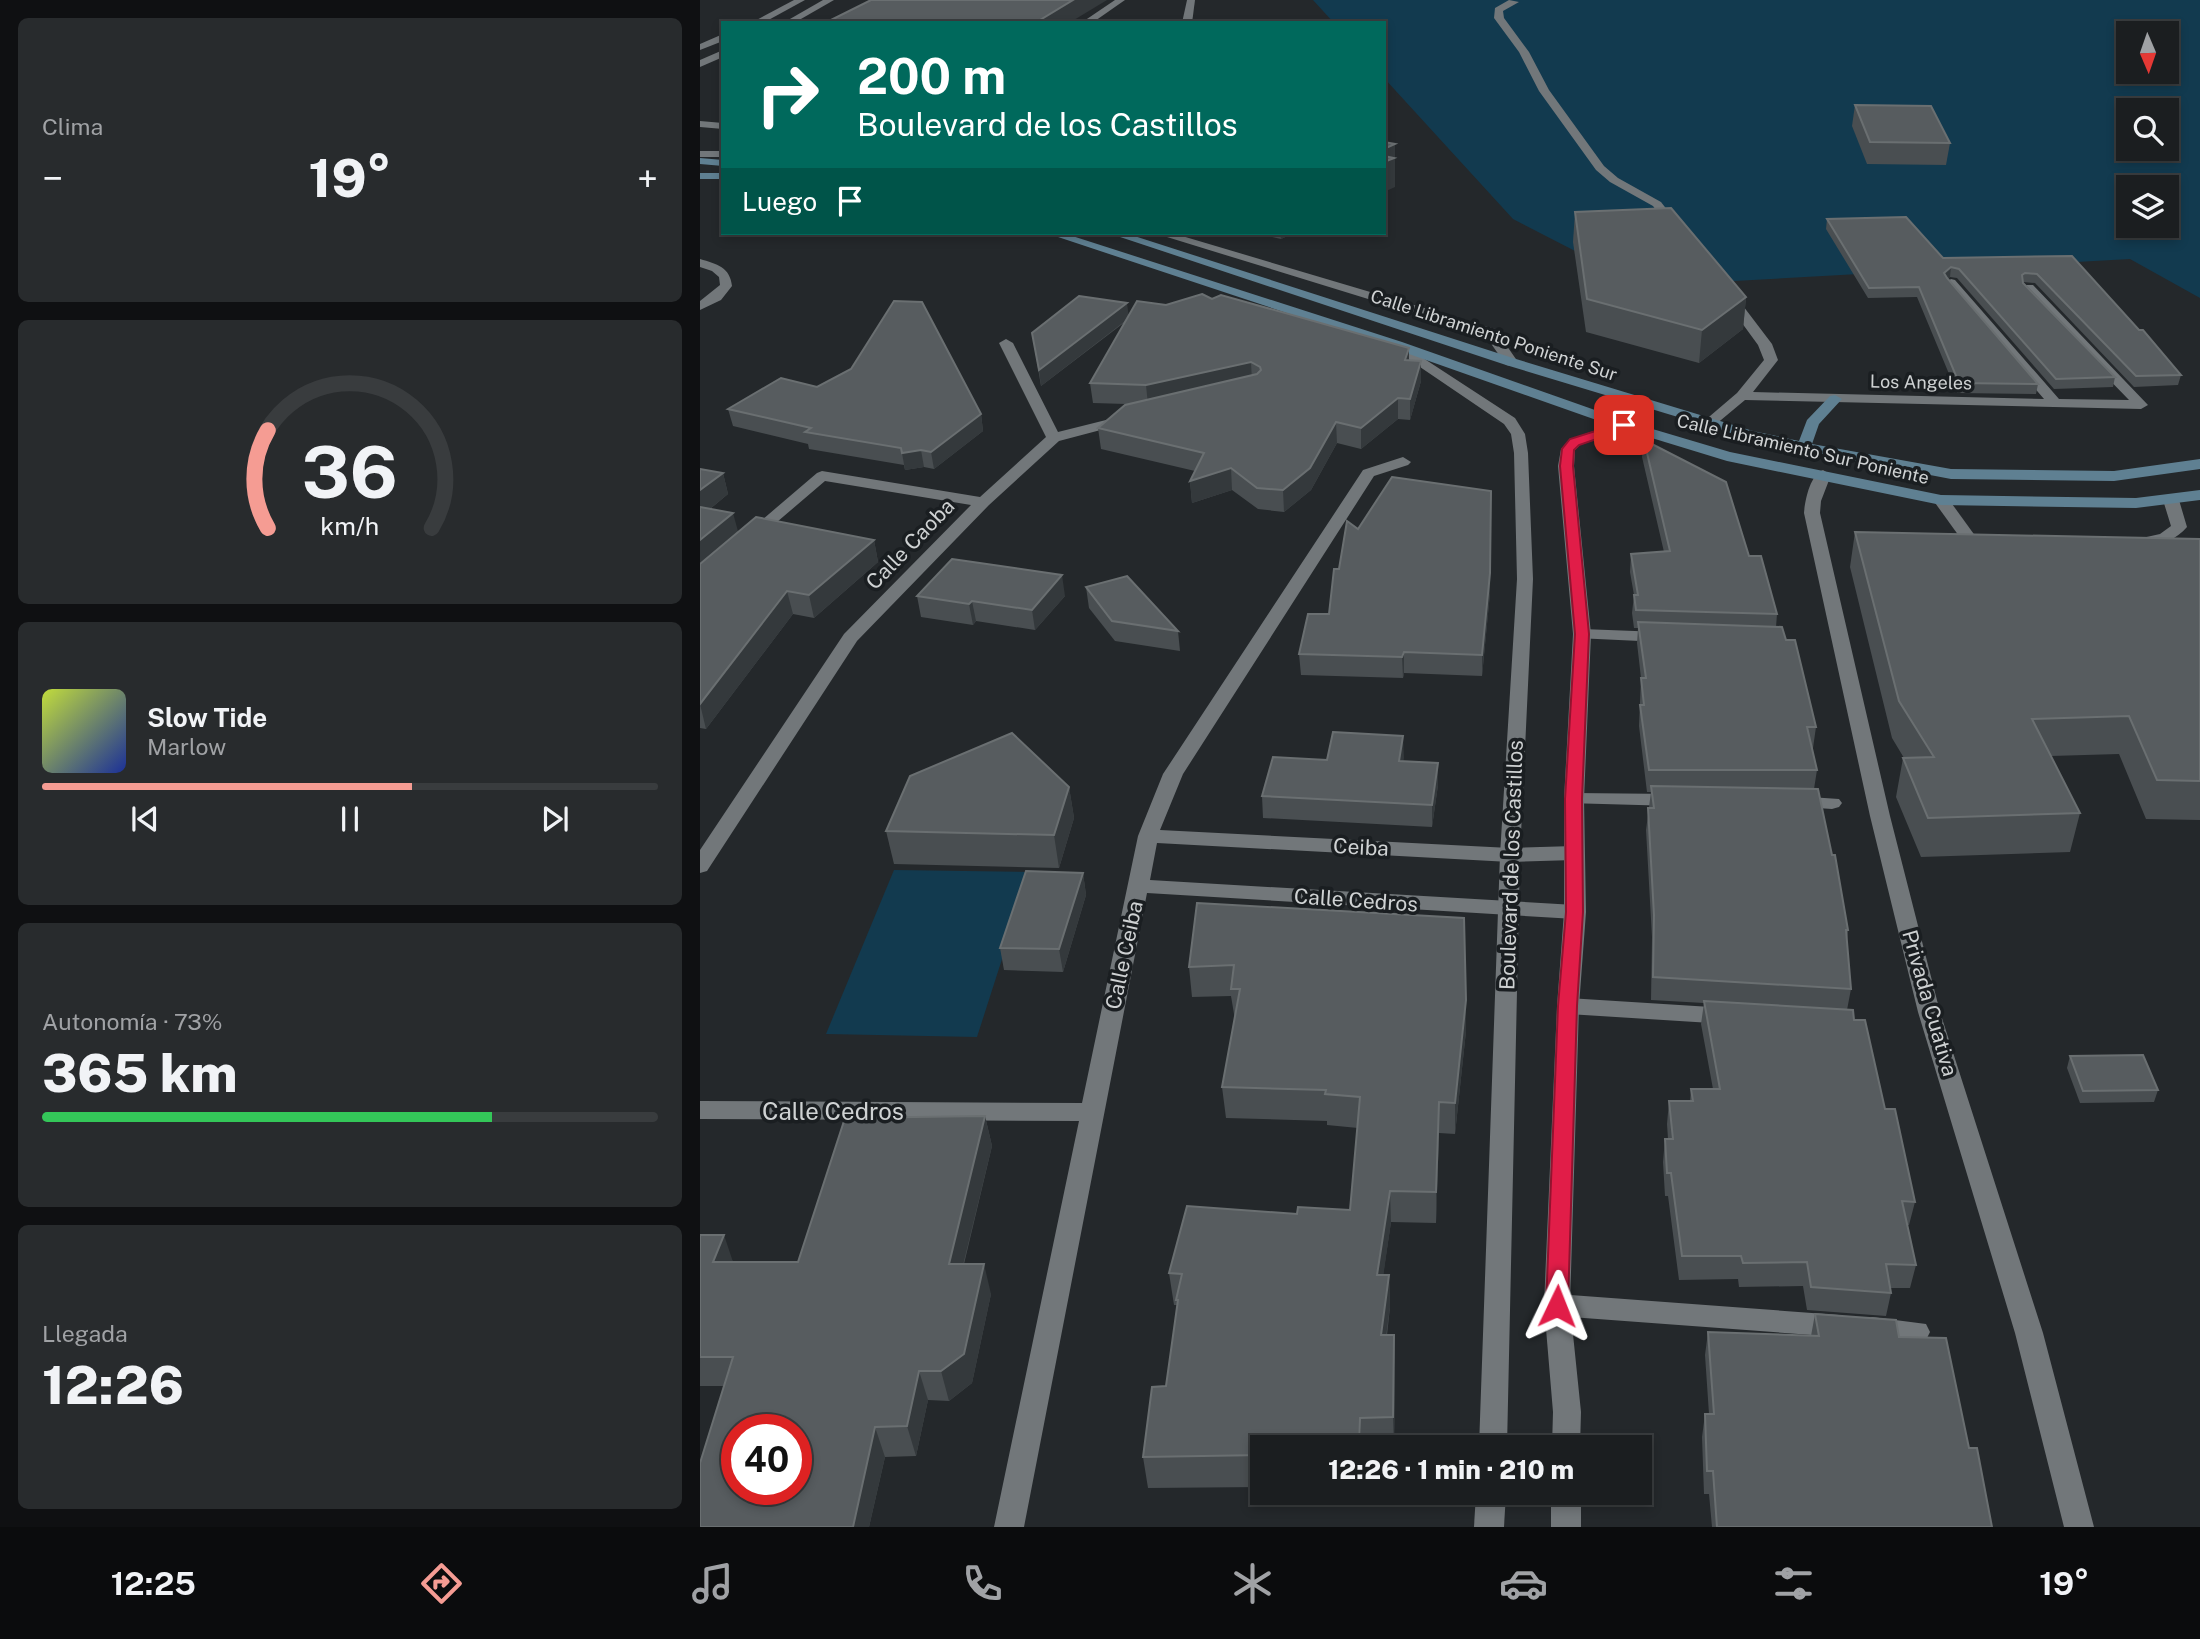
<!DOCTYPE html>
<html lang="es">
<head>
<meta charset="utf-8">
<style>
  body { margin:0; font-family:"Public Sans",sans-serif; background:#282b2d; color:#f1f3f6; height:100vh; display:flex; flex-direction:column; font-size:26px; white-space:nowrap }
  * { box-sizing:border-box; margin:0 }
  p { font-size:23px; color:#a0a2a5 }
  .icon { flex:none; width:38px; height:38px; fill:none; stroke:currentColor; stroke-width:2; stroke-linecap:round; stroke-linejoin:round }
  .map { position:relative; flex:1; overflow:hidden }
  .details { display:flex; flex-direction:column; gap:18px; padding:18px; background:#0f1012; width:700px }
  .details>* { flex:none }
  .guide { position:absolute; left:21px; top:21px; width:665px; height:214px; border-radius:0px; box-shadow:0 4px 10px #0003,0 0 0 2px #393c3e; background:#00695c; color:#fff; overflow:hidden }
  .needle { width:46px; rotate:178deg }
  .fabs { position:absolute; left:1416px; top:21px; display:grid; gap:14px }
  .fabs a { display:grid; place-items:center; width:63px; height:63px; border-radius:0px; background:#1b1e20; box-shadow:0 4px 10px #0003,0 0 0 2px #393c3e; font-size:35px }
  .speed { position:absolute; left:21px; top:1414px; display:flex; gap:14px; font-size:35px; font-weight:700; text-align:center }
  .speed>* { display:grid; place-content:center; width:91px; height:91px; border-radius:50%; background:#1b1e20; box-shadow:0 4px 10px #0003,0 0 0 2px #393c3e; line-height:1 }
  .speed .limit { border:10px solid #d22; background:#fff; color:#111 }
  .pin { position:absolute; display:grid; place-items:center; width:60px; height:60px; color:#fff; margin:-30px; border-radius:14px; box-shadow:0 4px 10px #0006 }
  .me { position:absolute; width:77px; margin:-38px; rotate:2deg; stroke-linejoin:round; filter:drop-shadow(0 0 5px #0008) }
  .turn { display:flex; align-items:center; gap:24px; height:147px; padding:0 21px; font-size:32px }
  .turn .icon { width:91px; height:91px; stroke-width:2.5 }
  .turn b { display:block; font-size:49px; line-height:60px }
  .then { display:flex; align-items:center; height:66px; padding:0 21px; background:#0003; gap:14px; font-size:26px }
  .big { font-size:52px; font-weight:800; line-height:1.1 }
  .details .widget { flex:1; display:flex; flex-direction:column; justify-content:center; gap:10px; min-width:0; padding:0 24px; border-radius:10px; background:#282b2d }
  .details .dial { align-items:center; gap:0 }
  .dial svg { height:182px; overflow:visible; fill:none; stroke:#393c3e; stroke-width:7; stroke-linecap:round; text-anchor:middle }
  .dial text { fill:#f1f3f6; stroke:none }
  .song { display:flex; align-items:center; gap:21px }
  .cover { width:84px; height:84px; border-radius:10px; background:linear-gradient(135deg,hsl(70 70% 55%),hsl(230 70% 35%)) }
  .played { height:7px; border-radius:4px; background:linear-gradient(90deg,#f59c93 60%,#393c3e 60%) }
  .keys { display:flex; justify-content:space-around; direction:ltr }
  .heat { display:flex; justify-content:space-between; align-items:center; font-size:38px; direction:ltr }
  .charge { height:10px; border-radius:5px; background:linear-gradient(90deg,#34c759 73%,#393c3e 0) }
  .trip { position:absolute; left:550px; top:1435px; width:402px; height:70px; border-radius:0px; background:#1b1e20; box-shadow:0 4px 10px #0003,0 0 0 2px #393c3e; font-weight:800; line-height:70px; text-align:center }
  .tab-bar { display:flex; height:112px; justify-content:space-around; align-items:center; background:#0b0c0d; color:#a0a2a5 }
  .tab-bar .icon { width:49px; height:49px }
  .tab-bar .current { color:#f59c93 }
  .tab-bar b { font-size:32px; color:#f1f3f6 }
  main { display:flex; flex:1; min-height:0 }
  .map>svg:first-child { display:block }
  .green { fill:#123a4f; fill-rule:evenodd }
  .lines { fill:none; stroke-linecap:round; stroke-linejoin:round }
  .service { fill:#72777a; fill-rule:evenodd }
  .minor { fill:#72777a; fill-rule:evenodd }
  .tertiary { fill:#72777a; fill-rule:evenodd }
  .secondary { fill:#5f8092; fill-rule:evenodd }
  .wall { fill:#494e51 }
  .shaded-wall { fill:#34393c }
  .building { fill:#575c5f; stroke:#6a6f71; stroke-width:2; fill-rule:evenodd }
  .route { fill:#e11d48; stroke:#92132f; stroke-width:2 }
  .labels { text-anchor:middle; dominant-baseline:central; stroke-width:7; stroke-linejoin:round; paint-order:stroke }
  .far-street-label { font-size:18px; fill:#cfd2d3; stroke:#1a1e21 }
  .street-label { font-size:21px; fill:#cfd2d3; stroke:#1a1e21 }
  .near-street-label { font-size:24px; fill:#cfd2d3; stroke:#1a1e21 }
</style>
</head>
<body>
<main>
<section class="details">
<div class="widget"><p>Clima</p>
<div class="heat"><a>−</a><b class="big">19°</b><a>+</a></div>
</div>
<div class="widget dial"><svg viewBox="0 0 100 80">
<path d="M14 69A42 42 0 1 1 86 69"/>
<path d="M14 69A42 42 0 0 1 14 26" stroke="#f59c93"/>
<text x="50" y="56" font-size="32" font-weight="700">36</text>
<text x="50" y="72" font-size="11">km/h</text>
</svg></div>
<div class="widget">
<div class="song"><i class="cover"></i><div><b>Slow Tide</b><p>Marlow</p></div></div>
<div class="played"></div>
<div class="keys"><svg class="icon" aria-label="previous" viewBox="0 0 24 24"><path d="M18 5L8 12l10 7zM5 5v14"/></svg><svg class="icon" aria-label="pause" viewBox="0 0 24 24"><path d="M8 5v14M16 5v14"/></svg><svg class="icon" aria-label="next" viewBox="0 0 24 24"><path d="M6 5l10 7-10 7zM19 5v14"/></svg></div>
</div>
<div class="widget"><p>Autonomía · 73%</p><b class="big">365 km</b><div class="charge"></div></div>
<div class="widget"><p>Llegada</p><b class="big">12:26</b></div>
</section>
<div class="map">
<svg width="1500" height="1527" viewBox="0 0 1500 1527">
  <rect width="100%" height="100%" fill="#24282b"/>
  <g class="green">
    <path d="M613 0H1500V298L1430 259 943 286 813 219 684 78V23H634ZM1428 33H1466V72H1428ZM1428 110H1466V149H1428ZM1428 187H1466V226H1428Z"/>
    <path d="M194 870 330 872 277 1037 126 1034Z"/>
  </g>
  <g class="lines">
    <g class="service">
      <path d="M415 0H425L392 23H381Z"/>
      <path d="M487 0H495L492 23H482Z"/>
      <path d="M0 121 23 123V129L0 127Z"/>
      <rect x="0" y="151" width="23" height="6"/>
      <path d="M454 233H472L795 329 818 362 811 366 806 365 785 335Z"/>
      <path d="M0 259C17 264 30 267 32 286L21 300 0 310V301L20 285 19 277 12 271 0 267Z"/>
      <path d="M1123 470 1131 475 1121 501 1120 513 1190 816 1240 1012 1343 1333 1394 1527H1364L1315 1333 1218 1012 1170 816 1104 513C1105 500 1110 475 1123 470Z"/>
      <path d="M1241 495 1247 497 1276 537 1278 540 1276 543H1264L1233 500Z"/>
      <path d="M1471 495 1479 500 1487 527C1475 541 1452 551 1433 546L1431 543 1433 540 1460 534 1471 526 1463 500Z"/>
    </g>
    <g class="minor">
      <path d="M94 0H105L63 23H51Z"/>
      <path d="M123 0H134L94 23H83Z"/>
      <path d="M809 0 819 2 803 11 804 18 829 52 849 90 904 166 918 178 961 202 982 229 980 232H972L953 206 910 182 896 170 839 91 819 52 794 18 795 8Z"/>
      <path d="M23 34V41L0 50V44Z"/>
      <path d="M23 50V57L0 67V60Z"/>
      <path d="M1251 279 1255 280 1359 399 1429 400 1323 291V285H1333L1448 405 1441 409 1045 400 1015 425 1010 426 1003 422 1037 393 1064 360 1058 345 1023 297 1029 293 1034 294 1072 344 1078 360 1053 392 1344 399 1247 286 1245 283Z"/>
      <path d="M306 339 313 343 358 432 426 415 433 419 431 422 359 441 289 505 157 641 7 871 0 873V850L144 634 271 505 125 481 56 540 50 542 42 537 117 473 122 471 280 497 346 437 299 343Z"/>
      <path d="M703 457 711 462 708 465 674 476 483 774 460 830 810 848 874 846 881 848 884 853 881 858 874 860 810 862 457 843 450 880 875 905 883 907 886 912 883 917 875 919 447 893 324 1527H294L379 1121 0 1119V1101L382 1103 438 836 463 774 663 470Z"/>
      <path d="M882 629 961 632 970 637 961 642 876 638 873 634 876 630Z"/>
      <path d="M874 793 974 794 981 796 984 800 981 804 974 806 867 803 864 799 867 795Z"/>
      <path d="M1095 796 1139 799 1142 803 1139 807 1132 809 1088 806 1085 802 1088 798Z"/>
      <path d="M868 998 1027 1008 1035 1010 1038 1016 1035 1022 1027 1024 868 1014 860 1012 857 1006 860 1000Z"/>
      <path d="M857 1294 1139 1315 1149 1318 1152 1326 1149 1334 1139 1337 857 1316 848 1313 844 1305 848 1297Z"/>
      <path d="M1172 1317 1226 1324 1230 1332 1226 1340C1208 1346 1180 1342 1162 1336L1159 1328 1162 1320Z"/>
    </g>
    <g class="tertiary">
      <path d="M697 341 815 418 825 434 828 453 833 579 820 855 807 1447H779L800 855 817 579 814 453 811 434 804 424 692 348 690 345Z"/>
      <path d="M924 421 929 422 931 425 929 428 880 445 875 450 874 466 891 634 884 799 886 912 879 1006 870 1305 881 1412 880 1447H852L853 1412 844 1305 857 1006 864 912V799L873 634 858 466 861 449 870 439Z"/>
      <path d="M776 1493H806L804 1527H774Z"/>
      <rect x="851" y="1493" width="30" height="34"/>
    </g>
    <g class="secondary">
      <path d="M0 158 23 160V166L0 164Z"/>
      <rect x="0" y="173" width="23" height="6"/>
      <path d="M346 233H363L702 342 929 422 1030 452 1241 495 1436 498 1500 490V500L1436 508 1241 505 1027 461 919 428 692 348Z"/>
      <path d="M408 233H425L816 359 1053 431 1099 441 1107 420 1130 396 1135 395 1142 399 1119 424 1112 444 1251 469 1414 471 1500 459V469L1414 481 1251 479 1104 451 1044 437 806 365Z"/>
    </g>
  </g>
  <g class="wall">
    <path d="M1155 105 1250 143 1246 165 1167 164 1152 126Z"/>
    <path d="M875 212 1046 297 1043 329 999 363 886 332 873 242Z"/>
    <path d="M1127 219 1243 258 1372 256 1481 375 1478 385 1434 387 1335 283 1323 282 1415 377 1413 387 1354 389 1257 278 1250 277 1247 279 1338 384 1336 394 1257 393 1217 297 1168 298 1126 229Z"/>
    <path d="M555 233H594L581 239Z"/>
    <path d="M512 299 709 360 721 361V381L710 420 698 419 661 449 637 443 611 490 584 512 558 509 532 490 492 503 490 481 495 471 401 449 398 428 426 404 393 403 390 383 425 322 341 386 332 333 429 315 466 305Z"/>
    <path d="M117 387 281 414 283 431 234 469 224 467 205 470 204 465 109 449 108 444 33 426 28 409Z"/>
    <path d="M944 440 1049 556 1077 614 1076 627 1086 640 1116 727 1113 748H1112L1117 770 1114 789 1132 855 1148 930 1147 941 1151 989 1147 1010 1154 1020 1185 1109 1215 1202 1209 1225H1207L1216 1265 1210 1288H1191V1293L1186 1316 1107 1310 1103 1286 1039 1287 1038 1279 979 1280 968 1196H965L963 1162 965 1139H968L967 1124 969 1101H990L991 1089H1013L1001 1024 1004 1003 951 1000 952 937 946 830 951 792H947L939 726 941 678 937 643 938 628H934L932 613 934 595 930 572 931 554 964 552 942 457Z"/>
    <path d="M0 469 23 473 28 494 10 509 38 532 174 540 178 562 114 618 93 614 6 729 0 728Z"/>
    <path d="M658 529 790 593 782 676 704 673 703 678 601 675 599 654 629 614Z"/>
    <path d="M1155 532 1500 539V820L1446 819 1419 754 1351 756 1380 813 1370 852 1221 857 1196 797 1203 758H1204L1192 738 1150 567Z"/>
    <path d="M386 587 478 631 480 651 415 641 389 608Z"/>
    <path d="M217 596H365L335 630 276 621 273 625 221 617Z"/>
    <path d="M703 736V761L738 763V785L732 827 563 818 562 796 627 760Z"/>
    <path d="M369 787 374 818 359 868 194 864 186 831Z"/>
    <path d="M383 873 386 895 363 972 304 970 300 948Z"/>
    <path d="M497 903 766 1031 755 1134 739 1133 736 1223 691 1222 683 1275H689L690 1307 687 1335H694L695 1366 694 1447H562V1487L448 1488 443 1457 466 1386 477 1309V1305H474L469 1273 597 1214 650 1210 658 1128 627 1125V1121L526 1118 522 1087 535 1020 531 996 492 997 489 967Z"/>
    <path d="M1370 1056 1458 1090 1454 1102 1380 1103 1367 1068Z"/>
    <path d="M285 1116 292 1146 264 1264 291 1294 272 1383 249 1401 228 1400 216 1456 185 1457 169 1527H0L24 1386H0V1235L34 1262H98Z"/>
    <path d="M1115 1314 1199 1337 1269 1448 1292 1527H1012L1009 1494H1004L1002 1437 1005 1414H1009L1005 1355 1008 1332 1111 1336Z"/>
  </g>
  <g class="shaded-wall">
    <path d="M373 0H407L369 23H335Z"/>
    <path d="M695 144V187L684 192V149Z"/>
    <path d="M580 233H594L581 239Z"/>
    <path d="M1251 267 1250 277 1242 282 1244 273Z"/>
    <path d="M1046 297 1043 329 999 363 1002 330Z"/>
    <path d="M427 303 429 318 341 386 339 370Z"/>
    <path d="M709 348V368L705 360Z"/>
    <path d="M721 361V381L710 420V399Z"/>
    <path d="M551 362 552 382 448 405 446 385Z"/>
    <path d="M698 398V419L661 449V428Z"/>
    <path d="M281 414 283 431 234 469 231 452Z"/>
    <path d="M636 422 637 443 611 490 584 512 583 490Z"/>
    <path d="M221 450 224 467 205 470 202 453Z"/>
    <path d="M531 468 532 490 492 503 490 481Z"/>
    <path d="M23 473 28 494 0 517V490Z"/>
    <path d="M791 510 790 593 782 676V655Z"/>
    <path d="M33 513 39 535 0 568V540Z"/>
    <path d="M174 540 178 562 114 618 109 595Z"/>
    <path d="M362 575 365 596 335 630 332 610Z"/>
    <path d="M87 591 93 614 6 729 0 704Z"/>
    <path d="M272 601 276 621 273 625 269 604Z"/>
    <path d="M704 652V673L703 678 702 657Z"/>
    <path d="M703 736 704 758 699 783V761Z"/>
    <path d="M738 763V785L732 827V805Z"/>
    <path d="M369 787 374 818 359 868 354 835Z"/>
    <path d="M383 873 386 895 363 972 359 949Z"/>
    <path d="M766 1000V1031L755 1134V1103Z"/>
    <path d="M739 1102V1133L736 1223V1192Z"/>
    <path d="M285 1116 292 1146 256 1294 249 1264Z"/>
    <path d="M690 1191 691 1222 679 1306 677 1275Z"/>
    <path d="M24 1235 34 1265 13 1262Z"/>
    <path d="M284 1264 291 1294 272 1383 249 1401 241 1371Z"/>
    <path d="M689 1275 690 1307 682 1366 681 1335Z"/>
    <path d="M694 1335 695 1366 694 1447 693 1417Z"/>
    <path d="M219 1371 228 1400 216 1456 207 1426Z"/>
    <path d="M660 1418 661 1447H659Z"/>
    <path d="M175 1427 185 1457 169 1527H153Z"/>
  </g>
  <g class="building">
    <path d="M171 0H373L335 23H125Z"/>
    <path d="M1155 105 1231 106 1250 143 1170 142Z"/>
    <path d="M684 142 695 144 684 149Z"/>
    <path d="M684 156 694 158 684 162Z"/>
    <path d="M971 208 1046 297 1002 330 887 299 875 212Z"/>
    <path d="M1206 217 1243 258 1372 256 1439 330H1443L1481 375 1436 376 1337 274 1325 273 1322 275 1323 283 1415 377 1356 379 1259 269 1251 267 1244 273 1247 278 1338 384 1259 383 1219 287 1169 288 1127 219Z"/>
    <path d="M502 294 512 299 521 295 709 348 705 360 721 361 710 399 698 398 661 428 636 422 610 468 583 490 557 488 531 468 490 481 504 453 398 428 425 405 557 374 561 370 560 367 551 362 446 385 390 383 437 301 466 305Z"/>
    <path d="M379 296 427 303 339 370 332 333Z"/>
    <path d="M194 301 222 302 281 414 231 452 221 450 202 453 201 448 105 432 111 428 28 409 81 378 117 387 151 369Z"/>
    <path d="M944 440 1026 482 1049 556H1061L1077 614 936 610 934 595H938L931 554 970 551Z"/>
    <path d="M0 469 23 473 0 490Z"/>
    <path d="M692 477 791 491 790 573 782 655 704 652 702 657 599 654 608 614H629L634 569H639L647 521 658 529Z"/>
    <path d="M0 507 33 513 0 540Z"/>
    <path d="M56 517 174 540 109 595 87 591 0 704V564Z"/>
    <path d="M1155 532 1500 539V781L1457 780 1429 716 1332 719 1380 813 1228 818 1203 758 1234 757 1199 701Z"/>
    <path d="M252 559 362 575 332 610 272 601 269 604 217 596Z"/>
    <path d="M427 576 478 631 412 621 386 587Z"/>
    <path d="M938 622 1082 627 1086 640H1095L1116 727H1107L1117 770H949L940 705H944L941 678H946Z"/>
    <path d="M633 732 703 736 699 761 738 763 732 805 562 796 573 757 627 760Z"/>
    <path d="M312 733 369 787 354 835 186 831 210 776Z"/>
    <path d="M951 786 1118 789 1132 855H1135L1148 930H1146L1151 989 953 977 954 915 948 808H954Z"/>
    <path d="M326 871 383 873 359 949 300 948Z"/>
    <path d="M497 903 764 918 766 1000 755 1103 739 1102 736 1192 690 1191 677 1275H689L681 1335H694L693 1417 660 1418 659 1447H562V1455L443 1457 452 1387 466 1386 478 1300H476L482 1274 469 1273 487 1206 597 1214 598 1207 650 1210 660 1097 625 1094 626 1090 522 1087 540 989H531L534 965 489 967Z"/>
    <path d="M1004 1001 1153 1010 1154 1020H1165L1185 1109H1195L1215 1202 1202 1201 1216 1265 1186 1264 1191 1293 1111 1287 1107 1262 1043 1263 1041 1256H982L971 1173H967L965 1139H973L969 1101H993L991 1089H1020Z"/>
    <path d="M1443 1055 1458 1090 1383 1091 1370 1056Z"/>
    <path d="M285 1116 249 1264H284L264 1354 241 1371H219L207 1426 175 1427 153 1527H0V1463L33 1357H0V1235H24L13 1262H98L145 1118ZM37 1430H96V1489H37Z"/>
    <path d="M1115 1314 1196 1320 1199 1337 1246 1338 1269 1448H1277L1292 1527H1017L1013 1471H1007L1005 1414H1014L1008 1332 1119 1336Z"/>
  </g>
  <path class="route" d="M924 422 928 423V428L879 445 874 450 873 466 889 634 882 799 883 912 877 1006 868 1306 865 1312 857 1315 850 1312 846 1306 858 1006 866 912 865 799 875 634 860 466 862 449 870 439Z"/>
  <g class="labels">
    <g class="far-street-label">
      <text transform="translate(794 335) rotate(18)">Calle Libramiento Poniente Sur</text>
      <text transform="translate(1221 382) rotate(1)">Los Angeles</text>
      <text transform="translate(1103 449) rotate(13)">Calle Libramiento Sur Poniente</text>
    </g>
    <g class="street-label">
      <text transform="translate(210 544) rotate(-46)">Calle Caoba</text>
      <text transform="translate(661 847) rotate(3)">Ceiba</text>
      <text transform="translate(811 865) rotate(-88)">Boulevard de los Castillos</text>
      <text transform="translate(656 900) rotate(4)">Calle Cedros</text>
      <text transform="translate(424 955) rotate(-78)">Calle Ceiba</text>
      <text transform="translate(1230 1003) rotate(74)">Privada Cuativa</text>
    </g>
    <g class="near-street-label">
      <text x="133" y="1111">Calle Cedros</text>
    </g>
  </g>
</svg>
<div class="fabs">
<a><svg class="needle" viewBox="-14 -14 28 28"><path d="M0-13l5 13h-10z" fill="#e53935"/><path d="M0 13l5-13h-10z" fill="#a0a2a5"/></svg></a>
<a><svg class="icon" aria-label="search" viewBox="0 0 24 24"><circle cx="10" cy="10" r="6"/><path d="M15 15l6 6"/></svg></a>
<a><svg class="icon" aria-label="layers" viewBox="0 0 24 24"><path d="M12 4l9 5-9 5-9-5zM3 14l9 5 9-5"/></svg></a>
</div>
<div class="speed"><div class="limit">40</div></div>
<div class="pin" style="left:924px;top:425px;background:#d93025"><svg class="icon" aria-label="arrive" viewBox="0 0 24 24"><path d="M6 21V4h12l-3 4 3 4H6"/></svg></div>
<svg class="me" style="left:857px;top:1306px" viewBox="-20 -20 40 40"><path d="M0-17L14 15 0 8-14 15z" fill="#e11d48" stroke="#fff" stroke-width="4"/></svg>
<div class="trip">12:26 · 1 min · 210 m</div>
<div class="guide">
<div class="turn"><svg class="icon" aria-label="right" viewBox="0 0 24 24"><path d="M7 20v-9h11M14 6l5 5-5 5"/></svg><div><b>200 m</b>Boulevard de los Castillos</div></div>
<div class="then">Luego<svg class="icon" aria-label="arrive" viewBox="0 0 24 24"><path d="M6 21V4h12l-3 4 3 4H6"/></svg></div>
</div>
</div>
</main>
<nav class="tab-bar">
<b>12:25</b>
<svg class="icon current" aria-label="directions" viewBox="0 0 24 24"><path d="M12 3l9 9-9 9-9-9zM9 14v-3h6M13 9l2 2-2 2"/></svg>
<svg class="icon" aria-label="music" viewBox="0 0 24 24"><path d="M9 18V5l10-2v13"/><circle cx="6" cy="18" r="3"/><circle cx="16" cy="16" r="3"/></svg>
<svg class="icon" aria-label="phone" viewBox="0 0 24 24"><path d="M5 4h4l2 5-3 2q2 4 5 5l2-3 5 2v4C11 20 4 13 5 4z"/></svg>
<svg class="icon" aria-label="climate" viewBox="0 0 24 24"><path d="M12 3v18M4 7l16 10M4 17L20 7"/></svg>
<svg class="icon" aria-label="car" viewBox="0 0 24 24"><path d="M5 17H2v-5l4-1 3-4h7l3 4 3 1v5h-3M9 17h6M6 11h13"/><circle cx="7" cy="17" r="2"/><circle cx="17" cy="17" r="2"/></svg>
<svg class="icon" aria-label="filters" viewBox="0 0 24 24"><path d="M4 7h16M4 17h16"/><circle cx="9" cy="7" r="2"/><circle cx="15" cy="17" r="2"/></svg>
<b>19°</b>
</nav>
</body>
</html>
